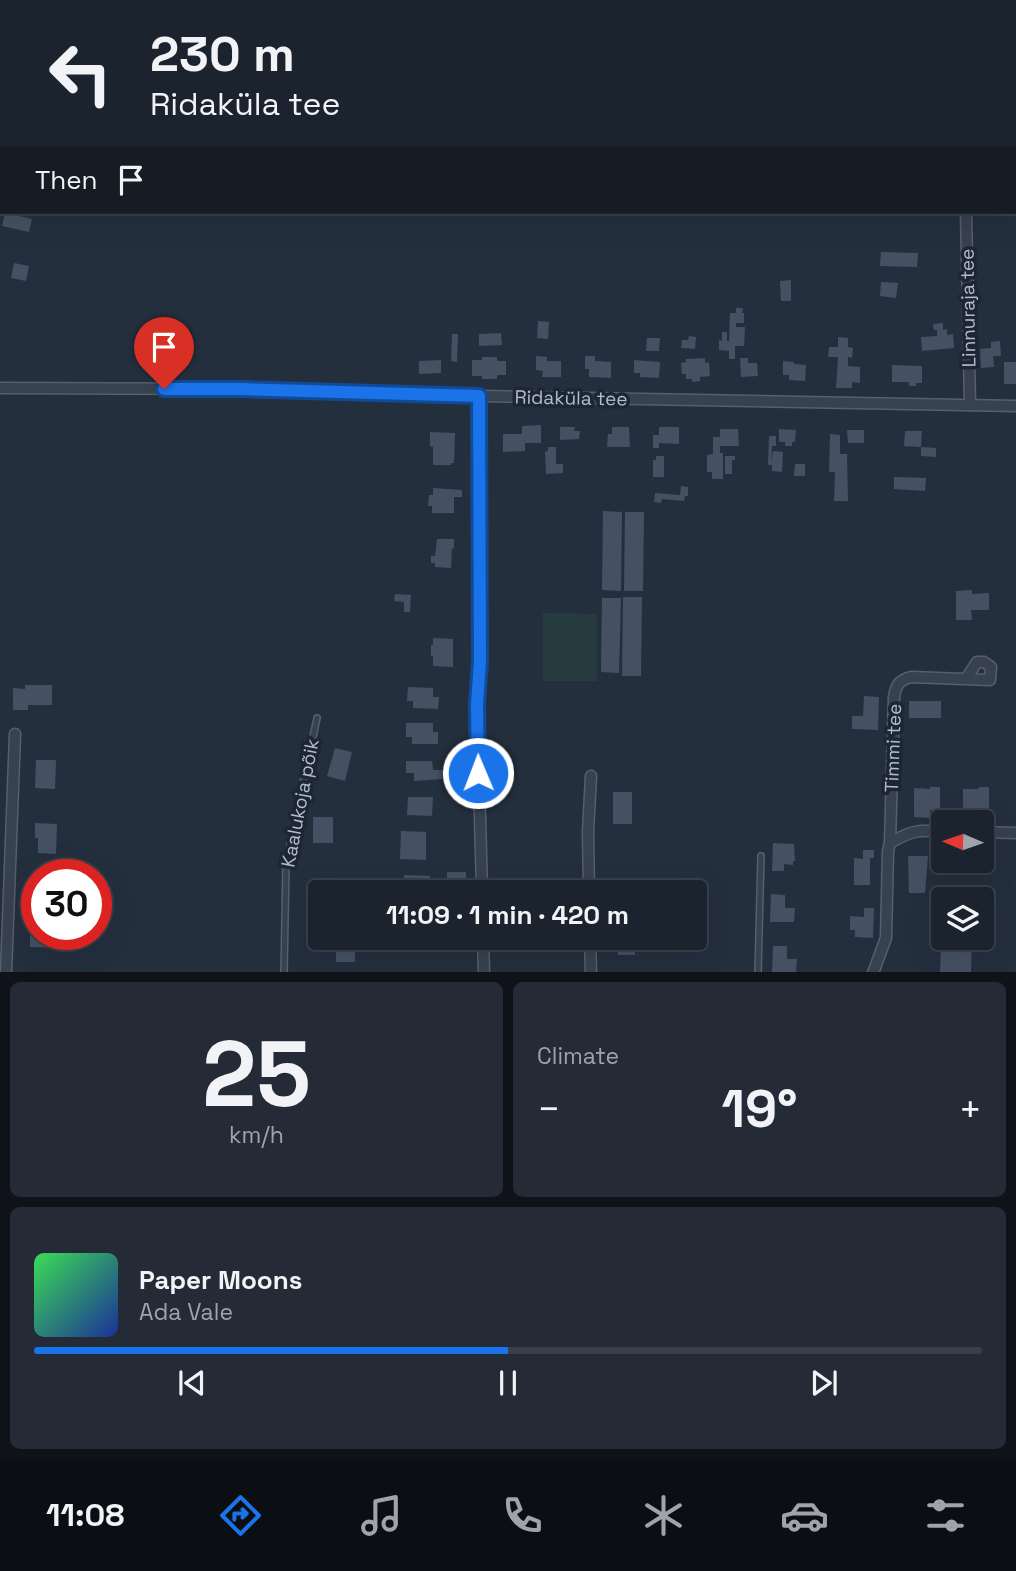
<!DOCTYPE html>
<html lang="en">
<head>
<meta charset="utf-8">
<style>
  body { margin:0; font-family:"Space Grotesk",sans-serif; background:#242b36; color:#f1f3f6; height:100vh; display:flex; flex-direction:column; font-size:26px; white-space:nowrap }
  * { box-sizing:border-box; margin:0 }
  p { font-size:23px; color:#a0a4aa }
  .icon { flex:none; width:38px; height:38px; fill:none; stroke:currentColor; stroke-width:2; stroke-linecap:round; stroke-linejoin:round }
  .map { position:relative; height:972px; overflow:hidden }
  .panel { display:flex; flex-direction:column; gap:10px; padding:10px; background:#0f1319; flex:1 }
  .panel>* { flex:none }
  .top-card { position:absolute; left:0px; top:0px; width:1017px; height:214px; box-shadow:0 7px 28px #0002,0 0 0 2px #39404a; background:#1b232e; color:#f1f3f6; overflow:hidden }
  .needle { width:46px; rotate:272deg }
  .tools { position:absolute; left:931px; top:810px; display:grid; gap:14px }
  .tools a { display:grid; place-items:center; width:63px; height:63px; border-radius:7px; background:#1b232e; box-shadow:0 7px 28px #0002,0 0 0 2px #39404a; font-size:35px }
  .speed { position:absolute; left:21px; top:859px; display:flex; gap:14px; font-size:35px; font-weight:700; text-align:center }
  .speed>* { display:grid; place-content:center; width:91px; height:91px; border-radius:50%; background:#1b232e; box-shadow:0 7px 28px #0002,0 0 0 2px #39404a; line-height:1 }
  .speed .limit { border:10px solid #d22; background:#fff; color:#111 }
  .pin { position:absolute; display:grid; place-items:center; width:60px; height:60px; color:#fff; margin:-72px -30px; border-radius:50% 50% 50% 0; rotate:-45deg; box-shadow:0 0 7px #0007 }
  .pin .icon { rotate:45deg }
  .me { position:absolute; width:77px; margin:-38px; rotate:359deg; stroke-linejoin:round; filter:drop-shadow(0 0 5px #0008) }
  .turn { display:flex; align-items:center; gap:24px; height:147px; padding:0 35px; font-size:32px }
  .turn .icon { width:91px; height:91px; stroke-width:2.5 }
  .turn b { display:block; font-size:49px; line-height:60px }
  .then { display:flex; align-items:center; height:66px; padding:0 35px; background:#0003; gap:14px; font-size:26px }
  .big { font-size:52px; font-weight:700; line-height:1.1 }
  .panel .widget { flex:1; display:flex; flex-direction:column; justify-content:center; gap:10px; min-width:0; padding:0 24px; border-radius:10px; background:#242b36 }
  .panel .dial { align-items:center; gap:0 }
  .dial b { font-size:91px; line-height:1 }
  .song { display:flex; align-items:center; gap:21px }
  .cover { width:84px; height:84px; border-radius:10px; background:linear-gradient(135deg,hsl(130 70% 55%),hsl(230 70% 35%)) }
  .played { height:7px; border-radius:4px; background:linear-gradient(90deg,#1a73e8 50%,#39404a 50%) }
  .keys { display:flex; justify-content:space-around; direction:ltr }
  .heat { display:flex; justify-content:space-between; align-items:center; font-size:38px; direction:ltr }
  .panel .tiles { flex:1; display:grid; gap:10px; grid-template-columns:1fr 1fr }
  .widget:last-child { grid-column:span 2 }
  .trip { position:absolute; left:308px; top:880px; width:399px; height:70px; border-radius:7px; background:#1b232e; box-shadow:0 7px 28px #0002,0 0 0 2px #39404a; font-weight:700; line-height:70px; text-align:center }
  .tab-bar { display:flex; height:112px; justify-content:space-around; align-items:center; background:#0b0e12; color:#a0a4aa }
  .tab-bar .icon { width:49px; height:49px }
  .tab-bar .selected { color:#1a73e8 }
  .tab-bar b { font-size:32px; color:#f1f3f6 }
  .map>svg:first-child { display:block }
  .green { fill:#263c3f }
  .building { fill:#455162 }
  .lines { fill:none; stroke-linecap:round; stroke-linejoin:round }
  .service-casing { stroke:#565f6c; stroke-width:8 }
  .minor-casing { stroke:#565f6c; stroke-width:13 }
  .service { stroke:#38414e; stroke-width:5 }
  .minor { stroke:#38414e; stroke-width:10 }
  .route-casing { stroke:#114b97; stroke-width:18 }
  .route { stroke:#1a73e8; stroke-width:12 }
  .labels { text-anchor:middle; dominant-baseline:central; stroke-width:7; stroke-linejoin:round; paint-order:stroke }
  .street-label { font-size:19px; fill:#b4bcc9; stroke:#1d2633 }
</style>
</head>
<body>
<div class="map">
<svg width="1016" height="973" viewBox="0 0 1016 973">
  <rect width="100%" height="100%" fill="#242f3e"/>
  <path class="green" d="M543 613 597 614V681H543Z"/>
  <g class="building">
    <path d="M5 213 32 219 29 232 2 226Z"/>
    <path d="M881 252 918 253 917 267 880 266Z"/>
    <path d="M14 263 29 266 26 281 11 278Z"/>
    <path d="M791 280V301H781L780 281Z"/>
    <path d="M881 282 898 283 896 298 880 296Z"/>
    <path d="M736 308H743L742 313H744V323H736V327H745L744 346H735V359H729V351L719 350V340L722 341V332H727V341H729L730 313H736Z"/>
    <path d="M538 321 549 322 548 339 537 338Z"/>
    <path d="M943 323V330L947 329V335L953 334 954 348 922 351 921 337 937 336V330H934L933 324Z"/>
    <path d="M501 333 502 345 479 346V334Z"/>
    <path d="M452 334H458L457 362 451 361Z"/>
    <path d="M689 336 696 337 695 349 681 348 682 340H688Z"/>
    <path d="M838 337 848 338V347L853 348 852 358 848 357V366L860 367V383L852 382V388H836L838 357H828L829 347H838Z"/>
    <path d="M647 338H660L659 351H646Z"/>
    <path d="M1000 341 1001 356H993L994 367 981 368 980 349 991 348V342Z"/>
    <path d="M536 356 547 357V361H561V377H542L543 371 536 370Z"/>
    <path d="M585 356H595V361L611 362V378L589 377V369H585Z"/>
    <path d="M482 357H497V361H506V375H497V379H482V376H472V360H482Z"/>
    <path d="M705 358V363L709 362 710 376 700 377V381L692 382V379H686V374H682L681 363 686 362V359Z"/>
    <path d="M740 358H748V363H757L758 376 741 377Z"/>
    <path d="M441 360V373L419 374V361Z"/>
    <path d="M634 360 660 362 659 378 640 377V373H634Z"/>
    <path d="M783 361 794 362V364L806 365 805 381 789 380V375H783Z"/>
    <rect x="1004" y="362" width="12" height="22"/>
    <path d="M892 365 922 366V383H916V386H909V382H892Z"/>
    <path d="M541 425V443H525V451L503 452V434H522V426Z"/>
    <path d="M560 427H575L574 431H580L579 439 560 440Z"/>
    <path d="M612 427H629L630 447H607L608 434H612Z"/>
    <path d="M659 427H679V444L659 443V448H653V435H659Z"/>
    <path d="M720 429H738L739 446H720V453H723V479H712V472H707V455L713 454V437H720Z"/>
    <path d="M779 429 796 430 795 442H792V446H785V442H779Z"/>
    <path d="M847 430H864V443H848Z"/>
    <path d="M905 431H922L921 447 904 446Z"/>
    <path d="M430 432 455 433 454 463H451V465H433V447L430 446Z"/>
    <path d="M830 434 840 435V454H847L848 501H834L835 472H829Z"/>
    <path d="M769 436H776V446H772L771 462 773 451 783 452 782 472 772 471V465H768Z"/>
    <path d="M548 447H556V464H563V473L546 474 545 452 548 451Z"/>
    <path d="M921 447 936 448V457L921 456Z"/>
    <path d="M656 456H664V477H653V460H656Z"/>
    <path d="M725 456H735V460H732V474H725Z"/>
    <path d="M795 464H805V476H794Z"/>
    <path d="M894 477 926 478 925 491 894 489Z"/>
    <path d="M681 486 688 487V496H685L684 501 662 499 661 503 654 502 655 493 680 495Z"/>
    <path d="M433 488 462 490V497H454V513H432V506H428L429 495H433Z"/>
    <path d="M603 511 622 512 621 591 602 590Z"/>
    <path d="M625 512H644L643 591H624Z"/>
    <path d="M437 539H454V549L452 548 451 568 435 567V563H431V556H435Z"/>
    <path d="M972 590V594L989 593V610H971L972 620H956V591Z"/>
    <path d="M395 594 411 595 410 612H404V602L394 601Z"/>
    <path d="M623 597H642L641 676H622Z"/>
    <path d="M602 598H621L619 673 601 672Z"/>
    <path d="M433 638 453 639V667L433 666V656H431V645H433Z"/>
    <path d="M25 685H52V705H28V710H13V688L25 689Z"/>
    <path d="M408 687 433 688V697H439L438 709 413 708V701H407Z"/>
    <path d="M864 696 879 697 878 730 852 729V716H863Z"/>
    <rect x="909" y="701" width="32" height="17"/>
    <path d="M406 723H433V732H438V744H412V737H406Z"/>
    <path d="M335 748 352 752 345 781 327 776Z"/>
    <path d="M36 760H56L55 789 35 788Z"/>
    <path d="M406 761H432L433 770H444V779L414 781V773H406Z"/>
    <path d="M930 787H940V810H930V818L914 817V788L930 789Z"/>
    <path d="M979 787H989V811H978V817H963V789H978Z"/>
    <rect x="613" y="792" width="19" height="32"/>
    <path d="M408 797H433L432 816 407 815Z"/>
    <rect x="313" y="817" width="20" height="26"/>
    <path d="M35 823 57 824 56 854 38 853V838H35Z"/>
    <path d="M401 831 426 832V860L400 859Z"/>
    <path d="M773 843 794 844 795 861H793V865L784 864V871H772Z"/>
    <path d="M863 850H874V858H870V885H854V858L863 859Z"/>
    <path d="M908 856H928L925 893H909Z"/>
    <path d="M982 856 989 857 988 875H953L954 861H982Z"/>
    <path d="M33 870 52 871V875H37V895H32Z"/>
    <rect x="447" y="872" width="19" height="11"/>
    <path d="M404 875 430 876V892H411L412 885H404Z"/>
    <path d="M771 894 785 895V908H795L794 922H770Z"/>
    <path d="M864 908H874L873 938 855 937V930H850V916L864 917Z"/>
    <path d="M30 926H37V934H67L66 948 30 947Z"/>
    <rect x="336" y="938" width="19" height="24"/>
    <rect x="618" y="938" width="17" height="17"/>
    <path d="M944 939H951V942H965V939H972L971 973H940L941 942H944Z"/>
    <path d="M773 946H787V959H797L796 973H772Z"/>
  </g>
  <g class="lines">
    <defs>
      <g id="service">
        <path d="M284 973 286 864 317 718"/>
        <path d="M758 973 761 856"/>
      </g>
      <g id="minor">
        <path d="M16 2V0"/>
        <path d="M91 2 92 0"/>
        <path d="M0 85H2"/>
        <path d="M966 212 970 405"/>
        <path d="M0 388 240 389 479 396 1016 406"/>
        <path d="M479 396 480 661 477 705 482 892"/>
        <path d="M982 832 1016 833"/>
        <path d="M890 843 894 697C896 685 899 680 911 677L990 680 991 667 984 662H977L966 679"/>
        <path d="M589 892 588 832 591 776"/>
        <path d="M483 938 484 973"/>
        <path d="M590 938 591 973"/>
        <path d="M6 973 15 734"/>
        <path d="M873 973 886 938 888 851 890 843C912 830 919 830 943 831"/>
      </g>
    </defs>
    <use href="#service" class="service-casing"/>
    <use href="#minor" class="minor-casing"/>
    <use href="#service" class="service"/>
    <use href="#minor" class="minor"/>
  </g>
  <g class="lines">
    <defs>
      <path id="route" d="M164 389H240L479 396 480 661 477 705 478 773"/>
    </defs>
    <use href="#route" class="route-casing"/>
    <use href="#route" class="route"/>
  </g>
  <g class="labels">
    <g class="street-label">
      <text transform="translate(968 308) rotate(-91)">Linnuraja tee</text>
      <text transform="translate(571 398) rotate(1)">Ridaküla tee</text>
      <text transform="translate(893 748) rotate(-88)">Timmi tee</text>
      <text transform="translate(300 803) rotate(-79)">Kaalukoja põik</text>
    </g>
  </g>
</svg>
<div class="tools">
<a><svg class="needle" viewBox="-14 -14 28 28"><path d="M0-13l5 13h-10z" fill="#e53935"/><path d="M0 13l5-13h-10z" fill="#a0a4aa"/></svg></a>
<a><svg class="icon" aria-label="layers" viewBox="0 0 24 24"><path d="M12 4l9 5-9 5-9-5zM3 14l9 5 9-5"/></svg></a>
</div>
<div class="speed"><div class="limit">30</div></div>
<div class="pin" style="left:164px;top:389px;background:#d93025"><svg class="icon" aria-label="arrive" viewBox="0 0 24 24"><path d="M6 21V4h12l-3 4 3 4H6"/></svg></div>
<svg class="me" style="left:478px;top:773px" viewBox="-20 -20 40 40"><circle r="17" fill="#1a73e8" stroke="#fff" stroke-width="3"/><path d="M0-11L8 9 0 5-8 9z" fill="#fff"/></svg>
<div class="trip">11:09 · 1 min · 420 m</div>
<div class="top-card">
<div class="turn"><svg class="icon" aria-label="left" viewBox="0 0 24 24"><path d="M17 20v-9H6M10 6l-5 5 5 5"/></svg><div><b>230 m</b>Ridaküla tee</div></div>
<div class="then">Then<svg class="icon" aria-label="arrive" viewBox="0 0 24 24"><path d="M6 21V4h12l-3 4 3 4H6"/></svg></div>
</div>
</div>
<section class="panel">
<div class="tiles">
<div class="widget dial"><b>25</b><p>km/h</p></div>
<div class="widget"><p>Climate</p>
<div class="heat"><a>−</a><b class="big">19°</b><a>+</a></div>
</div>
<div class="widget">
<div class="song"><i class="cover"></i><div><b>Paper Moons</b><p>Ada Vale</p></div></div>
<div class="played"></div>
<div class="keys"><svg class="icon" aria-label="previous" viewBox="0 0 24 24"><path d="M18 5L8 12l10 7zM5 5v14"/></svg><svg class="icon" aria-label="pause" viewBox="0 0 24 24"><path d="M8 5v14M16 5v14"/></svg><svg class="icon" aria-label="next" viewBox="0 0 24 24"><path d="M6 5l10 7-10 7zM19 5v14"/></svg></div>
</div>
</div>
</section>
<nav class="tab-bar">
<b>11:08</b>
<svg class="icon selected" aria-label="directions" viewBox="0 0 24 24"><path d="M12 3l9 9-9 9-9-9zM9 14v-3h6M13 9l2 2-2 2"/></svg>
<svg class="icon" aria-label="music" viewBox="0 0 24 24"><path d="M9 18V5l10-2v13"/><circle cx="6" cy="18" r="3"/><circle cx="16" cy="16" r="3"/></svg>
<svg class="icon" aria-label="phone" viewBox="0 0 24 24"><path d="M5 4h4l2 5-3 2q2 4 5 5l2-3 5 2v4C11 20 4 13 5 4z"/></svg>
<svg class="icon" aria-label="climate" viewBox="0 0 24 24"><path d="M12 3v18M4 7l16 10M4 17L20 7"/></svg>
<svg class="icon" aria-label="car" viewBox="0 0 24 24"><path d="M5 17H2v-5l4-1 3-4h7l3 4 3 1v5h-3M9 17h6M6 11h13"/><circle cx="7" cy="17" r="2"/><circle cx="17" cy="17" r="2"/></svg>
<svg class="icon" aria-label="filters" viewBox="0 0 24 24"><path d="M4 7h16M4 17h16"/><circle cx="9" cy="7" r="2"/><circle cx="15" cy="17" r="2"/></svg>
</nav>
</body>
</html>
